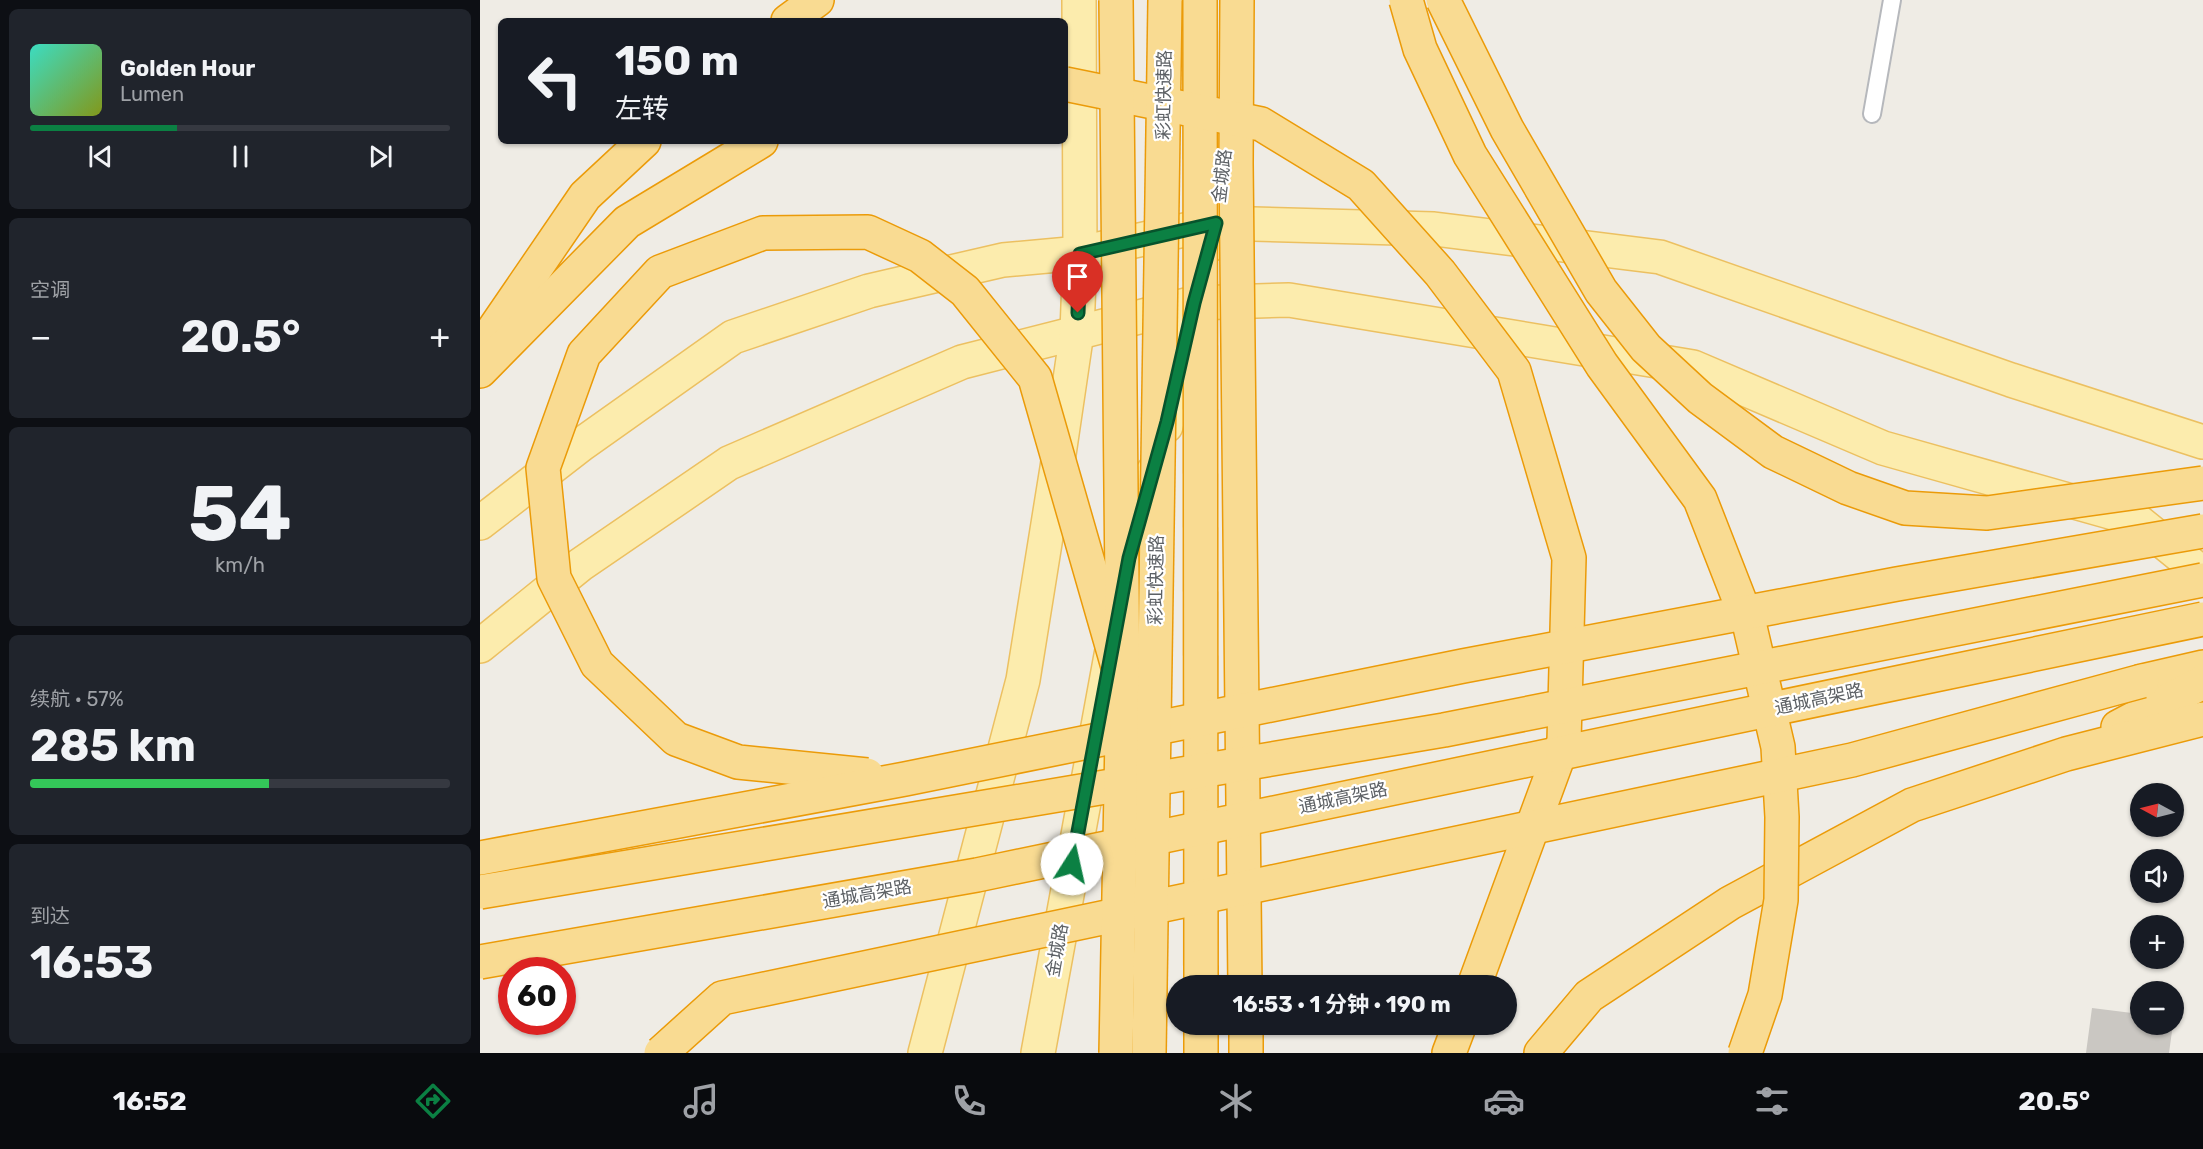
<!DOCTYPE html>
<html lang="zh">
<head>
<meta charset="utf-8">
<style>
  body { margin:0; font-family:Rubik,"Noto Sans SC",sans-serif; background:#20242c; color:#f1f3f6; height:100vh; display:flex; flex-direction:column; font-size:22px; white-space:nowrap }
  * { box-sizing:border-box; margin:0 }
  p { font-size:20px; color:#9ea1a6 }
  .icon { flex:none; width:33px; height:33px; fill:none; stroke:currentColor; stroke-width:2; stroke-linecap:round; stroke-linejoin:round }
  .map { position:relative; flex:1; overflow:hidden }
  .side { display:flex; flex-direction:column; gap:9px; padding:9px; background:#0d0f14; width:480px }
  .side>* { flex:none }
  .guide { position:absolute; left:18px; top:18px; width:570px; height:126px; border-radius:9px; box-shadow:0 2px 4px #0004; background:#171b24; color:#f1f3f6; overflow:hidden }
  .needle { width:39px; rotate:277deg }
  .fabs { position:absolute; left:1650px; top:783px; display:grid; gap:12px }
  .fabs a { display:grid; place-items:center; width:54px; height:54px; border-radius:50%; background:#171b24; box-shadow:0 2px 4px #0004; font-size:30px }
  .speed { position:absolute; left:18px; top:957px; display:flex; gap:12px; font-size:30px; font-weight:700; text-align:center }
  .speed>* { display:grid; place-content:center; width:78px; height:78px; border-radius:50%; background:#171b24; box-shadow:0 2px 4px #0004; line-height:1 }
  .speed .limit { border:9px solid #d22; background:#fff; color:#111 }
  .pin { position:absolute; display:grid; place-items:center; width:51px; height:51px; color:#fff; margin:-62px -26px; border-radius:50% 50% 50% 0; rotate:-45deg; box-shadow:0 0 6px #0007 }
  .pin .icon { rotate:45deg }
  .me { position:absolute; width:66px; margin:-33px; rotate:10deg; stroke-linejoin:round; filter:drop-shadow(0 0 4px #0008) }
  .turn { display:flex; align-items:center; gap:21px; height:126px; padding:0 18px; font-size:27px }
  .turn .icon { width:78px; height:78px; stroke-width:2.5 }
  .turn b { display:block; font-size:42px; line-height:51px }
  .big { font-size:45px; font-weight:700; line-height:1.1 }
  .side .widget { flex:1; display:flex; flex-direction:column; justify-content:center; gap:9px; min-width:0; padding:0 21px; border-radius:9px; background:#20242c }
  .side .dial { align-items:center; gap:0 }
  .dial b { font-size:78px; line-height:1 }
  .song { display:flex; align-items:center; gap:18px }
  .cover { width:72px; height:72px; border-radius:9px; background:linear-gradient(135deg,hsl(170 70% 55%),hsl(70 70% 35%)) }
  .played { height:6px; border-radius:3px; background:linear-gradient(90deg,#0b8043 35%,#363941 35%) }
  .keys { display:flex; justify-content:space-around; direction:ltr }
  .heat { display:flex; justify-content:space-between; align-items:center; font-size:33px; direction:ltr }
  .charge { height:9px; border-radius:4px; background:linear-gradient(90deg,#34c759 57%,#363941 0) }
  .trip { position:absolute; left:686px; top:975px; width:351px; height:60px; border-radius:30px; background:#171b24; box-shadow:0 2px 4px #0004; font-weight:700; line-height:60px; text-align:center }
  .dock { display:flex; height:96px; justify-content:space-around; align-items:center; background:#090b0e; color:#9ea1a6 }
  .dock .icon { width:42px; height:42px }
  .dock .active { color:#0b8043 }
  .dock b { font-size:27px; color:#f1f3f6 }
  main { display:flex; flex:1; min-height:0 }
  .map>svg:first-child { display:block }
  .building { fill:#cac7c2 }
  .lines { fill:none; stroke-linecap:round; stroke-linejoin:round }
  .lane-casing { stroke:#b6b8bc; stroke-width:20 }
  .primary-casing { stroke:#ecc061; stroke-width:36 }
  .highway-casing { stroke:#eb9b09; stroke-width:36 }
  .lane { stroke:#fff; stroke-width:16 }
  .primary { stroke:#fcecad; stroke-width:33 }
  .highway { stroke:#f9db92; stroke-width:33 }
  .highway-bridge-casing { stroke:#eb9b09; stroke-width:36; stroke-linecap:butt }
  .highway-bridge { stroke:#f9db92; stroke-width:33 }
  .route-casing { stroke:#07532c; stroke-width:15 }
  .route { stroke:#0b8043; stroke-width:10 }
  .labels { text-anchor:middle; dominant-baseline:central; stroke-width:4.5; stroke-linejoin:round; paint-order:stroke }
  .street-label { font-size:18px; fill:#5d6165; stroke:#fff }
</style>
</head>
<body>
<main>
<section class="side">
<div class="widget">
<div class="song"><i class="cover"></i><div><b>Golden Hour</b><p>Lumen</p></div></div>
<div class="played"></div>
<div class="keys"><svg class="icon" aria-label="previous" viewBox="0 0 24 24"><path d="M18 5L8 12l10 7zM5 5v14"/></svg><svg class="icon" aria-label="pause" viewBox="0 0 24 24"><path d="M8 5v14M16 5v14"/></svg><svg class="icon" aria-label="next" viewBox="0 0 24 24"><path d="M6 5l10 7-10 7zM19 5v14"/></svg></div>
</div>
<div class="widget"><p>空调</p>
<div class="heat"><a>−</a><b class="big">20.5°</b><a>+</a></div>
</div>
<div class="widget dial"><b>54</b><p>km/h</p></div>
<div class="widget"><p>续航 · 57%</p><b class="big">285 km</b><div class="charge"></div></div>
<div class="widget"><p>到达</p><b class="big">16:53</b></div>
</section>
<div class="map">
<svg width="1723" height="1053" viewBox="0 0 1723 1053">
  <rect width="100%" height="100%" fill="#efece5"/>
  <path class="building" d="M1612 1008 1660 1014V1024H1693L1689 1053H1606Z"/>
  <g class="lines">
    <defs>
      <path id="lane" d="M1392 114 1412 0"/>
      <g id="primary">
        <path d="M730 245 736 223 745 148"/>
        <path d="M686 426 714 303"/>
        <path d="M0 523 102 444 253 337 389 291 523 260 600 253 736 223 954 229 1180 257 1531 380 1723 442"/>
        <path d="M647 570 673 472"/>
        <path d="M0 646 100 565 249 463 482 362 714 303 809 300 1213 367 1403 448 1655 519 1723 574"/>
        <path d="M445 1053 543 680 577 468 597 332 600 253 599 0"/>
        <path d="M558 1053 634 639"/>
      </g>
      <g id="highway">
        <path d="M308 21 337 0"/>
        <path d="M1 348 105 196 164 141"/>
        <path d="M0 371 147 222 281 141"/>
        <path d="M1662 681 1723 667"/>
        <path d="M1638 727 1723 682"/>
        <path d="M766 1024V1053"/>
        <path d="M721 1053V1024"/>
        <path d="M969 1053 980 1024"/>
        <path d="M1061 1053 1109 996 1250 903 1432 805 1586 754 1723 719"/>
      </g>
    </defs>
    <use href="#lane" class="lane-casing"/>
    <use href="#primary" class="primary-casing"/>
    <use href="#highway" class="highway-casing"/>
    <use href="#lane" class="lane"/>
    <use href="#primary" class="primary"/>
    <use href="#highway" class="highway"/>
    <defs>
      <g id="highway-bridge">
        <path d="M720 0 721 986"/>
        <path d="M757 0 756 163 765 986"/>
        <path d="M926 0 940 49 990 155 1122 365 1220 499 1270 627 1298 747 1302 817 1301 900 1285 995 1265 1053"/>
        <path d="M963 0 1027 129 1121 291 1166 348 1220 398 1293 452 1368 488 1425 508 1507 513 1723 483"/>
        <path d="M585 84 781 124 881 185 960 273 1034 371 1089 558 1084 741 994 986"/>
        <path d="M387 775 258 762 196 739 117 664 74 578 63 468 104 354 180 272 283 233 388 232 440 256 485 291 555 378 643 684"/>
        <path d="M0 858 425 779 983 666 1417 584 1723 531"/>
        <path d="M0 892 964 730 1723 580"/>
        <path d="M0 962 497 875 1723 619"/>
        <path d="M181 1053 242 998 1372 760 1662 681"/>
        <path d="M636 1053 643 684 636 0"/>
        <path d="M669 1053 685 0"/>
      </g>
    </defs>
    <use href="#highway-bridge" class="highway-bridge-casing"/>
    <use href="#highway-bridge" class="highway-bridge"/>
  </g>
  <g class="lines">
    <defs>
      <path id="route" d="M592 864 649 558 687 422 714 303 736 223 600 254 598 313"/>
    </defs>
    <use href="#route" class="route-casing"/>
    <use href="#route" class="route"/>
  </g>
  <g class="labels">
    <g class="street-label">
      <text transform="translate(684 95) rotate(-89)">彩虹快速路</text>
      <text transform="translate(742 176) rotate(-83)">金城路</text>
      <text transform="translate(676 580) rotate(-89)">彩虹快速路</text>
      <text transform="translate(1339 699) rotate(-12)">通城高架路</text>
      <text transform="translate(863 798) rotate(-12)">通城高架路</text>
      <text transform="translate(387 894) rotate(-10)">通城高架路</text>
      <text transform="translate(577 950) rotate(-80)">金城路</text>
    </g>
  </g>
</svg>
<div class="fabs">
<a><svg class="needle" viewBox="-14 -14 28 28"><path d="M0-13l5 13h-10z" fill="#e53935"/><path d="M0 13l5-13h-10z" fill="#9ea1a6"/></svg></a>
<a><svg class="icon" aria-label="sound" viewBox="0 0 24 24"><path d="M4 9h4l5-4v14l-5-4H4zM17 9q2 3 0 6"/></svg></a>
<a>+</a>
<a>−</a>
</div>
<div class="speed"><div class="limit">60</div></div>
<div class="pin" style="left:598px;top:313px;background:#d93025"><svg class="icon" aria-label="arrive" viewBox="0 0 24 24"><path d="M6 21V4h12l-3 4 3 4H6"/></svg></div>
<svg class="me" style="left:592px;top:864px" viewBox="-20 -20 40 40"><circle r="19" fill="#fff"/><path d="M0-13L10 11 0 6-10 11z" fill="#0b8043"/></svg>
<div class="trip">16:53 · 1 分钟 · 190 m</div>
<div class="guide">
<div class="turn"><svg class="icon" aria-label="left" viewBox="0 0 24 24"><path d="M17 20v-9H6M10 6l-5 5 5 5"/></svg><div><b>150 m</b>左转</div></div>
</div>
</div>
</main>
<nav class="dock">
<b>16:52</b>
<svg class="icon active" aria-label="directions" viewBox="0 0 24 24"><path d="M12 3l9 9-9 9-9-9zM9 14v-3h6M13 9l2 2-2 2"/></svg>
<svg class="icon" aria-label="music" viewBox="0 0 24 24"><path d="M9 18V5l10-2v13"/><circle cx="6" cy="18" r="3"/><circle cx="16" cy="16" r="3"/></svg>
<svg class="icon" aria-label="phone" viewBox="0 0 24 24"><path d="M5 4h4l2 5-3 2q2 4 5 5l2-3 5 2v4C11 20 4 13 5 4z"/></svg>
<svg class="icon" aria-label="climate" viewBox="0 0 24 24"><path d="M12 3v18M4 7l16 10M4 17L20 7"/></svg>
<svg class="icon" aria-label="car" viewBox="0 0 24 24"><path d="M5 17H2v-5l4-1 3-4h7l3 4 3 1v5h-3M9 17h6M6 11h13"/><circle cx="7" cy="17" r="2"/><circle cx="17" cy="17" r="2"/></svg>
<svg class="icon" aria-label="filters" viewBox="0 0 24 24"><path d="M4 7h16M4 17h16"/><circle cx="9" cy="7" r="2"/><circle cx="15" cy="17" r="2"/></svg>
<b>20.5°</b>
</nav>
</body>
</html>
